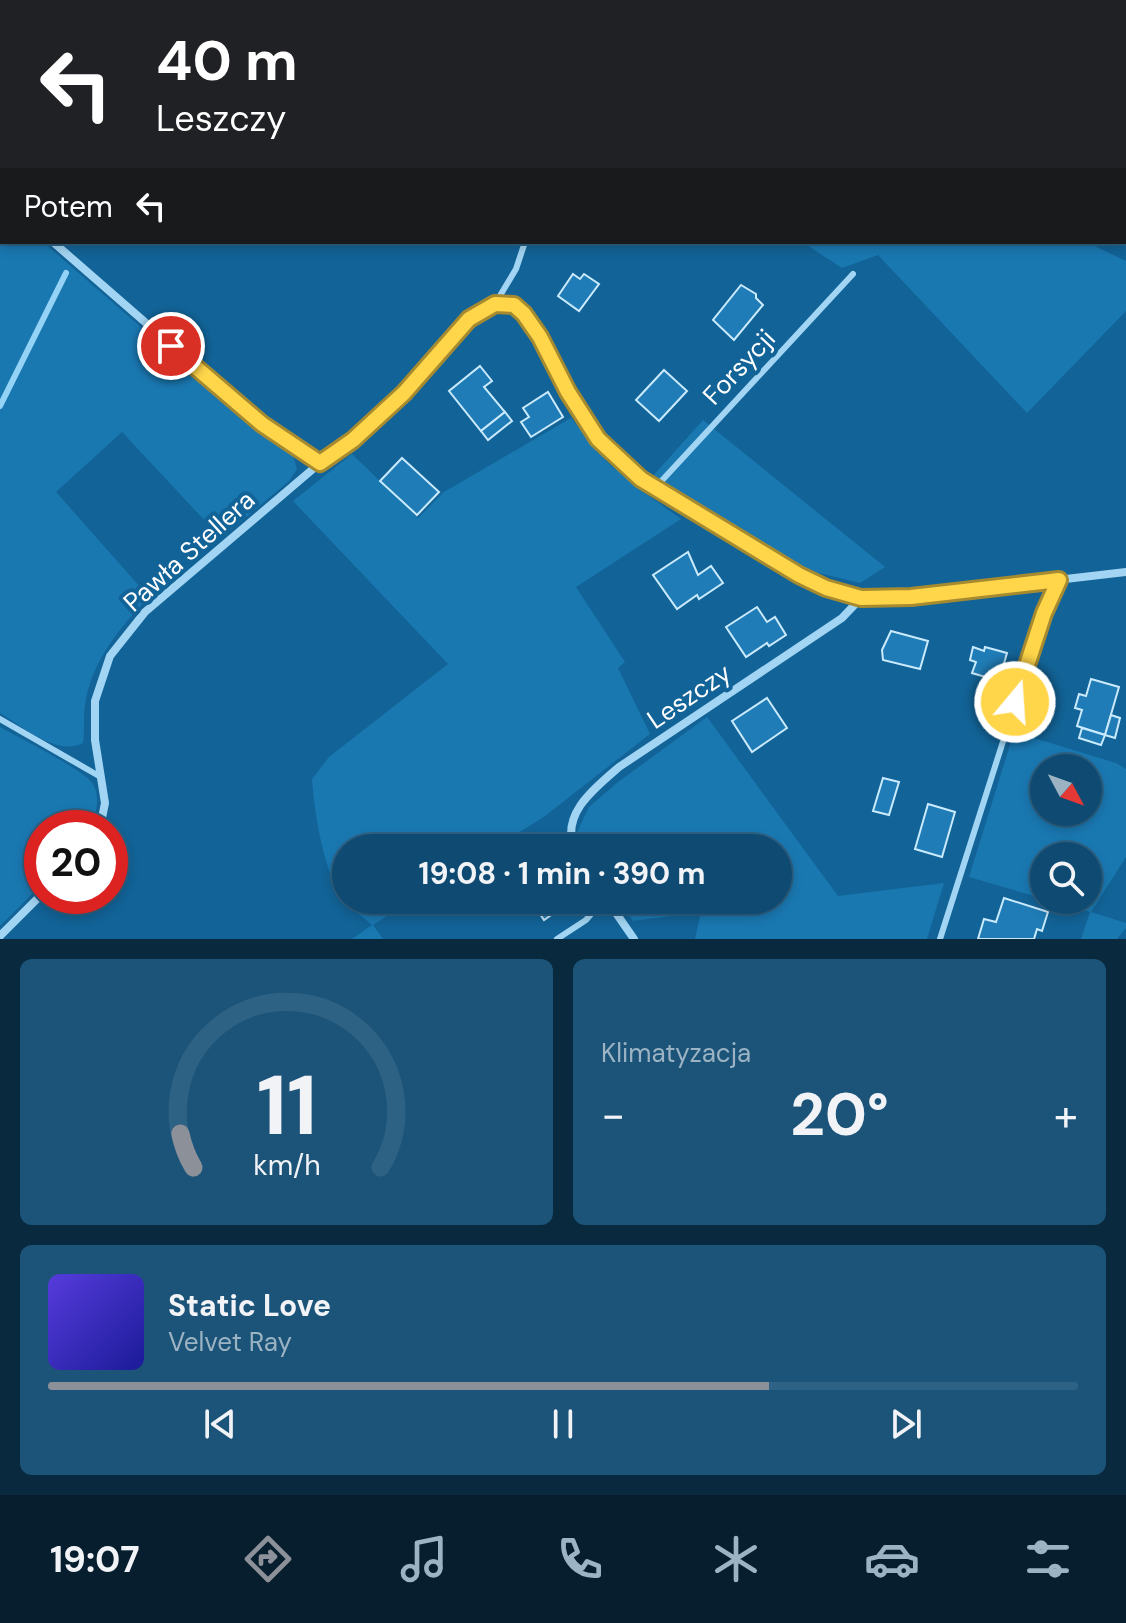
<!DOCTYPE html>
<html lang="pl">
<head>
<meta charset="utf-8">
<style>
  body { margin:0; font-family:"DM Sans",sans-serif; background:#1c5479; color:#f1f3f6; height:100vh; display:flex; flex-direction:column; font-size:30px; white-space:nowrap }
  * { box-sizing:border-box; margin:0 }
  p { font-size:26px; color:#9bb3c3 }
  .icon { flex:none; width:44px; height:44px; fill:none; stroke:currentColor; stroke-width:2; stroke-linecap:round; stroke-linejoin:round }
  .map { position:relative; height:939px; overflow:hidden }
  .panel { display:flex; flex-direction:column; gap:20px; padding:20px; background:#08293e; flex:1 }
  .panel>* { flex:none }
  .banner { position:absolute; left:0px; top:0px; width:1126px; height:244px; box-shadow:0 4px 12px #0003,0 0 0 2px #2e6284; background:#202124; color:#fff; overflow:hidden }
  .needle { width:52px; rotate:131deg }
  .controls { position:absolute; left:1030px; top:754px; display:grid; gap:16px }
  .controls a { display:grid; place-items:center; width:72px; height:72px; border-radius:50%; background:#0e4a71; box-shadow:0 4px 12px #0003,0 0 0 2px #2e6284; font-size:40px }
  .speed { position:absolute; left:24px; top:810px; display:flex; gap:16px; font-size:40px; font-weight:700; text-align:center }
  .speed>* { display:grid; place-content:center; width:104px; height:104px; border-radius:50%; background:#0e4a71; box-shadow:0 4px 12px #0003,0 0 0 2px #2e6284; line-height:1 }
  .speed .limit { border:12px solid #d22; background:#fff; color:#111 }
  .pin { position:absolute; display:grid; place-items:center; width:68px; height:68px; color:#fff; margin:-34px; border:4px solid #fff; border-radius:50%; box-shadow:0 2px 8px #0007 }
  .me { position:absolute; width:88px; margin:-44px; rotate:18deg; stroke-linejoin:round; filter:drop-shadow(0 0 6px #0008) }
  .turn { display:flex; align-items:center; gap:28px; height:168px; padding:0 24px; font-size:36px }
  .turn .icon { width:104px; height:104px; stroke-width:2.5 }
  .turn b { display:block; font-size:56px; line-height:68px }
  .then { display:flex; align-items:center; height:76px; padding:0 24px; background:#0003; gap:16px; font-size:30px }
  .big { font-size:60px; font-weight:700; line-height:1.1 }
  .panel .card { flex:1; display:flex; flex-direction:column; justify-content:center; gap:12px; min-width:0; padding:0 28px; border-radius:12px; background:#1c5479 }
  .panel .dial { align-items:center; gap:0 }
  .dial svg { height:208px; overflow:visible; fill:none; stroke:#2e6284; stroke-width:7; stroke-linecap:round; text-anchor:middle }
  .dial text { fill:#f1f3f6; stroke:none }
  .song { display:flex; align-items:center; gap:24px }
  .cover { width:96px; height:96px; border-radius:12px; background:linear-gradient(135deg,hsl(250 70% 55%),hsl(240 70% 35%)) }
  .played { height:8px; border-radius:4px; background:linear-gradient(90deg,#8c9099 70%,#2e6284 70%) }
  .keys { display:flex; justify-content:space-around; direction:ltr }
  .heat { display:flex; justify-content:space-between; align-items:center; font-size:44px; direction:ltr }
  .panel .tiles { flex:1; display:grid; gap:20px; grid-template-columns:1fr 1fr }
  .card:last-child { grid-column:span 2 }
  .trip { position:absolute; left:332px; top:834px; width:460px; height:80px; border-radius:40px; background:#0e4a71; box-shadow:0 4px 12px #0003,0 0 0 2px #2e6284; font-weight:700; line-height:80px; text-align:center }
  .tabs { display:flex; height:128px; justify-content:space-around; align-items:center; background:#061e2d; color:#9bb3c3 }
  .tabs .icon { width:56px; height:56px }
  .tabs .on { color:#8c9099 }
  .tabs b { font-size:36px; color:#f1f3f6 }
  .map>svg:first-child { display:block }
  .green { fill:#1a78b1; fill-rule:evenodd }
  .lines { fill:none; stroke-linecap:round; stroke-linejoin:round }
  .stream { stroke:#94d3f6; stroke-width:6 }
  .building { fill:#207cb6; stroke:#caeafd; stroke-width:2 }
  .path { stroke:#a2d5f3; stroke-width:4; stroke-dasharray:4 6; stroke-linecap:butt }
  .service { stroke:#a2d5f3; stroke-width:6 }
  .minor { stroke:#a2d5f3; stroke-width:8 }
  .route-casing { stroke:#a68a30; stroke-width:20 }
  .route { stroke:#ffd54a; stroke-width:14 }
  .labels { text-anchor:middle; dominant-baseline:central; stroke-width:8; stroke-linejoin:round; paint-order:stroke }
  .street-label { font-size:26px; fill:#fff; stroke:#126397 }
</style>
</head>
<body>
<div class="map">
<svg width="1126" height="939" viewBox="0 0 1126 939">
  <rect width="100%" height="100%" fill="#126397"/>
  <g class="green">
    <path d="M583 0H1006L589 2Z"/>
    <path d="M0 207 2 242H43L257 428 293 455 297 469 289 481 221 538 122 432 56 492 149 597C120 627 91 662 85 705 83 717 85 730 83 743 57 757 22 726 0 713Z"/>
    <path d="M802 242H1086L1126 261V311L1027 413 878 255 842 268Z"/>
    <path d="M571 418 607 462 642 491 681 519 576 587 625 662 618 668 650 734 545 816 494 848H346V900H412L373 925 383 939H352L372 925C363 917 352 909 344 900 324 875 314 811 312 779L329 757 448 664 293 501 352 454 418 518 444 492Z"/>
    <path d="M703 420 885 567 860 583 810 571 652 477Z"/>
    <path d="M707 717 838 896 944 883 927 939H695L701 912 633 921 618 900H778V848H582L577 832 589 807 618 782Z"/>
    <path d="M0 727C19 738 83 769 93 784 101 797 95 815 92 828H42V884L0 926Z"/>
    <path d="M1014 732 1116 763 1126 769V857L1091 912 1126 923V928L1117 939H1081L1090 912 1049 900H1088V856H1044V899L969 877ZM1044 768H1088V812H1044Z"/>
  </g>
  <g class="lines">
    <g class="stream">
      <path d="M15 0 16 2"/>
      <path d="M0 406 66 273"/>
    </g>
  </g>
  <g class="building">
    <path d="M573 274 580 279 584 274 599 284 579 311 558 296Z"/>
    <path d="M741 285 756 294V298L763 305 734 340 713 320Z"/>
    <path d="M480 366 492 381 484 387 505 412 481 431 449 391Z"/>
    <path d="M664 370 687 391 659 421 636 400Z"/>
    <path d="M548 392 563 417 531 437 521 422 529 417 523 408Z"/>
    <path d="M505 412 512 421 488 440 481 431Z"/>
    <path d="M402 458 439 492 417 515 380 481Z"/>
    <path d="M688 552 698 575 711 566 723 583 699 599 697 595 677 609 653 575Z"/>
    <path d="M757 607 767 622 775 617 786 635 769 646 767 643 746 657 726 627Z"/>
    <path d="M891 631 928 641 920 669 883 660 882 650Z"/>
    <path d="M973 647 984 651 985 647 1007 653 999 681 972 673 976 662 970 660Z"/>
    <path d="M1091 679 1119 687 1105 735 1077 726 1082 710 1075 708 1079 694 1086 696Z"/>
    <path d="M767 698 787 728 752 752 732 721Z"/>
    <path d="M1111 715 1120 718 1115 738 1105 735Z"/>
    <path d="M1082 728 1105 735 1101 745 1079 738Z"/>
    <path d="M883 778 899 782 889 815 873 811Z"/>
    <path d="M928 804 955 812 942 857 915 849Z"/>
    <path d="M1004 898 1048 912 1042 931 1037 929 1034 939H978L984 919 996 922Z"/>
    <path d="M531 900H560L564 906 544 920Z"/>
  </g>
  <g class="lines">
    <path class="path" d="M225 2 227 0"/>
    <g class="service">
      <path d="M495 304 516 269 525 242"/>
      <path d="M655 488 853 274"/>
      <path d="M0 719 99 776"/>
      <path d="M557 939 586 920 603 900"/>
      <path d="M940 939 1044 613 1059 580"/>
    </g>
    <g class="minor">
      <path d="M0 196 2 198"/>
      <path d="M53 242 262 424 320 463 353 440 404 393 469 319 495 304 514 305 524 314 540 337 568 392 598 439 641 479 799 575 826 588 861 598 911 597 1126 572"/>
      <path d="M100 828 105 803 95 740V701L110 656 145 612 320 463"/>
      <path d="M574 848C561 813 595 788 619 767L842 618 861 598"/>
      <path d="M607 900 634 939"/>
      <path d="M0 936 42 894"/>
    </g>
  </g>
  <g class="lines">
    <defs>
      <path id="route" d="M171 346 262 424 320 463 353 440 404 393 469 319 495 304 514 305 524 314 540 337 568 392 598 439 641 479 799 575 826 588 861 598 911 597 1059 580 1044 613 1015 702"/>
    </defs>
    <use href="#route" class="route-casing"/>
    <use href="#route" class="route"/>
  </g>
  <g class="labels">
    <g class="street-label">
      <text transform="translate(739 367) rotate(-47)">Forsycji</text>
      <text transform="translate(189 551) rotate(-42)">Pawła Stellera</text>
      <text transform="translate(689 696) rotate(-34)">Leszczy</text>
    </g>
  </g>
</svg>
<div class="controls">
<a><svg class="needle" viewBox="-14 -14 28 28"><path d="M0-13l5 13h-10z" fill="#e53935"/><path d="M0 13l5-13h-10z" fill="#9bb3c3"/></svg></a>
<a><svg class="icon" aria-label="search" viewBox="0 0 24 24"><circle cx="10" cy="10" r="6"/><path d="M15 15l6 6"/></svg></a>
</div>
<div class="speed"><div class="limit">20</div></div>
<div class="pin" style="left:171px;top:346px;background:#d93025"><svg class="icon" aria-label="arrive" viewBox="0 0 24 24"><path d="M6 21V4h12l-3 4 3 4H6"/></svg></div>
<svg class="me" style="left:1015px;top:702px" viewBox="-20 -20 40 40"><circle r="17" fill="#ffd54a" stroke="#fff" stroke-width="3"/><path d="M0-11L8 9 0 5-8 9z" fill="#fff"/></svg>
<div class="trip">19:08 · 1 min · 390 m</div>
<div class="banner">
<div class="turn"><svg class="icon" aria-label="left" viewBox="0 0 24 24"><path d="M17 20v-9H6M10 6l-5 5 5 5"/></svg><div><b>40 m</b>Leszczy</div></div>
<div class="then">Potem<svg class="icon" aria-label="left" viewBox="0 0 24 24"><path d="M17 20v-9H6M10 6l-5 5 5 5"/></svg></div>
</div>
</div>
<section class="panel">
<div class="tiles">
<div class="card dial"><svg viewBox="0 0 100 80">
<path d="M14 69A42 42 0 1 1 86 69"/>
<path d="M14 69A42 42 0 0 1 9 56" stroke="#8c9099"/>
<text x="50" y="56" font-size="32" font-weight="700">11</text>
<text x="50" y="72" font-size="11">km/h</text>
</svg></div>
<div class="card"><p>Klimatyzacja</p>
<div class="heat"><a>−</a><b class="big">20°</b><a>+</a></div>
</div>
<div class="card">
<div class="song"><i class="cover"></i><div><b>Static Love</b><p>Velvet Ray</p></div></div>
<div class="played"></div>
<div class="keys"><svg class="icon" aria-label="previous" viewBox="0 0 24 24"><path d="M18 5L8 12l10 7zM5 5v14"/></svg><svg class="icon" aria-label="pause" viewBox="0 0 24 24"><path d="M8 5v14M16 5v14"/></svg><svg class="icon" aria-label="next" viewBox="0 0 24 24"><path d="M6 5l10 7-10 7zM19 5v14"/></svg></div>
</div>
</div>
</section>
<nav class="tabs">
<b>19:07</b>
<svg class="icon on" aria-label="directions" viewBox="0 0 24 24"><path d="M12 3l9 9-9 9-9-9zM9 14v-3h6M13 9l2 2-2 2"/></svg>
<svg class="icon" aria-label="music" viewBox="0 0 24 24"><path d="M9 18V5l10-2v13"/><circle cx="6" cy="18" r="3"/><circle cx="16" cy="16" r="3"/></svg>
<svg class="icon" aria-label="phone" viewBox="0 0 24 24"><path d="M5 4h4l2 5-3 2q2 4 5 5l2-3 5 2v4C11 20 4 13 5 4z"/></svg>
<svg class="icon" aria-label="climate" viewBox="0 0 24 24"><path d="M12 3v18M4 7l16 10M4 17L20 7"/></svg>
<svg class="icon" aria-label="car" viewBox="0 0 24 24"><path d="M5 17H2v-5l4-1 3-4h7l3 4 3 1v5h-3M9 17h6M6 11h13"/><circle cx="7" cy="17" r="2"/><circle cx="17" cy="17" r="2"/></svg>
<svg class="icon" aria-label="filters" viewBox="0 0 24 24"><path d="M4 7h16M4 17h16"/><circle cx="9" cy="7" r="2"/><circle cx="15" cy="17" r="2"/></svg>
</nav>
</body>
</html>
